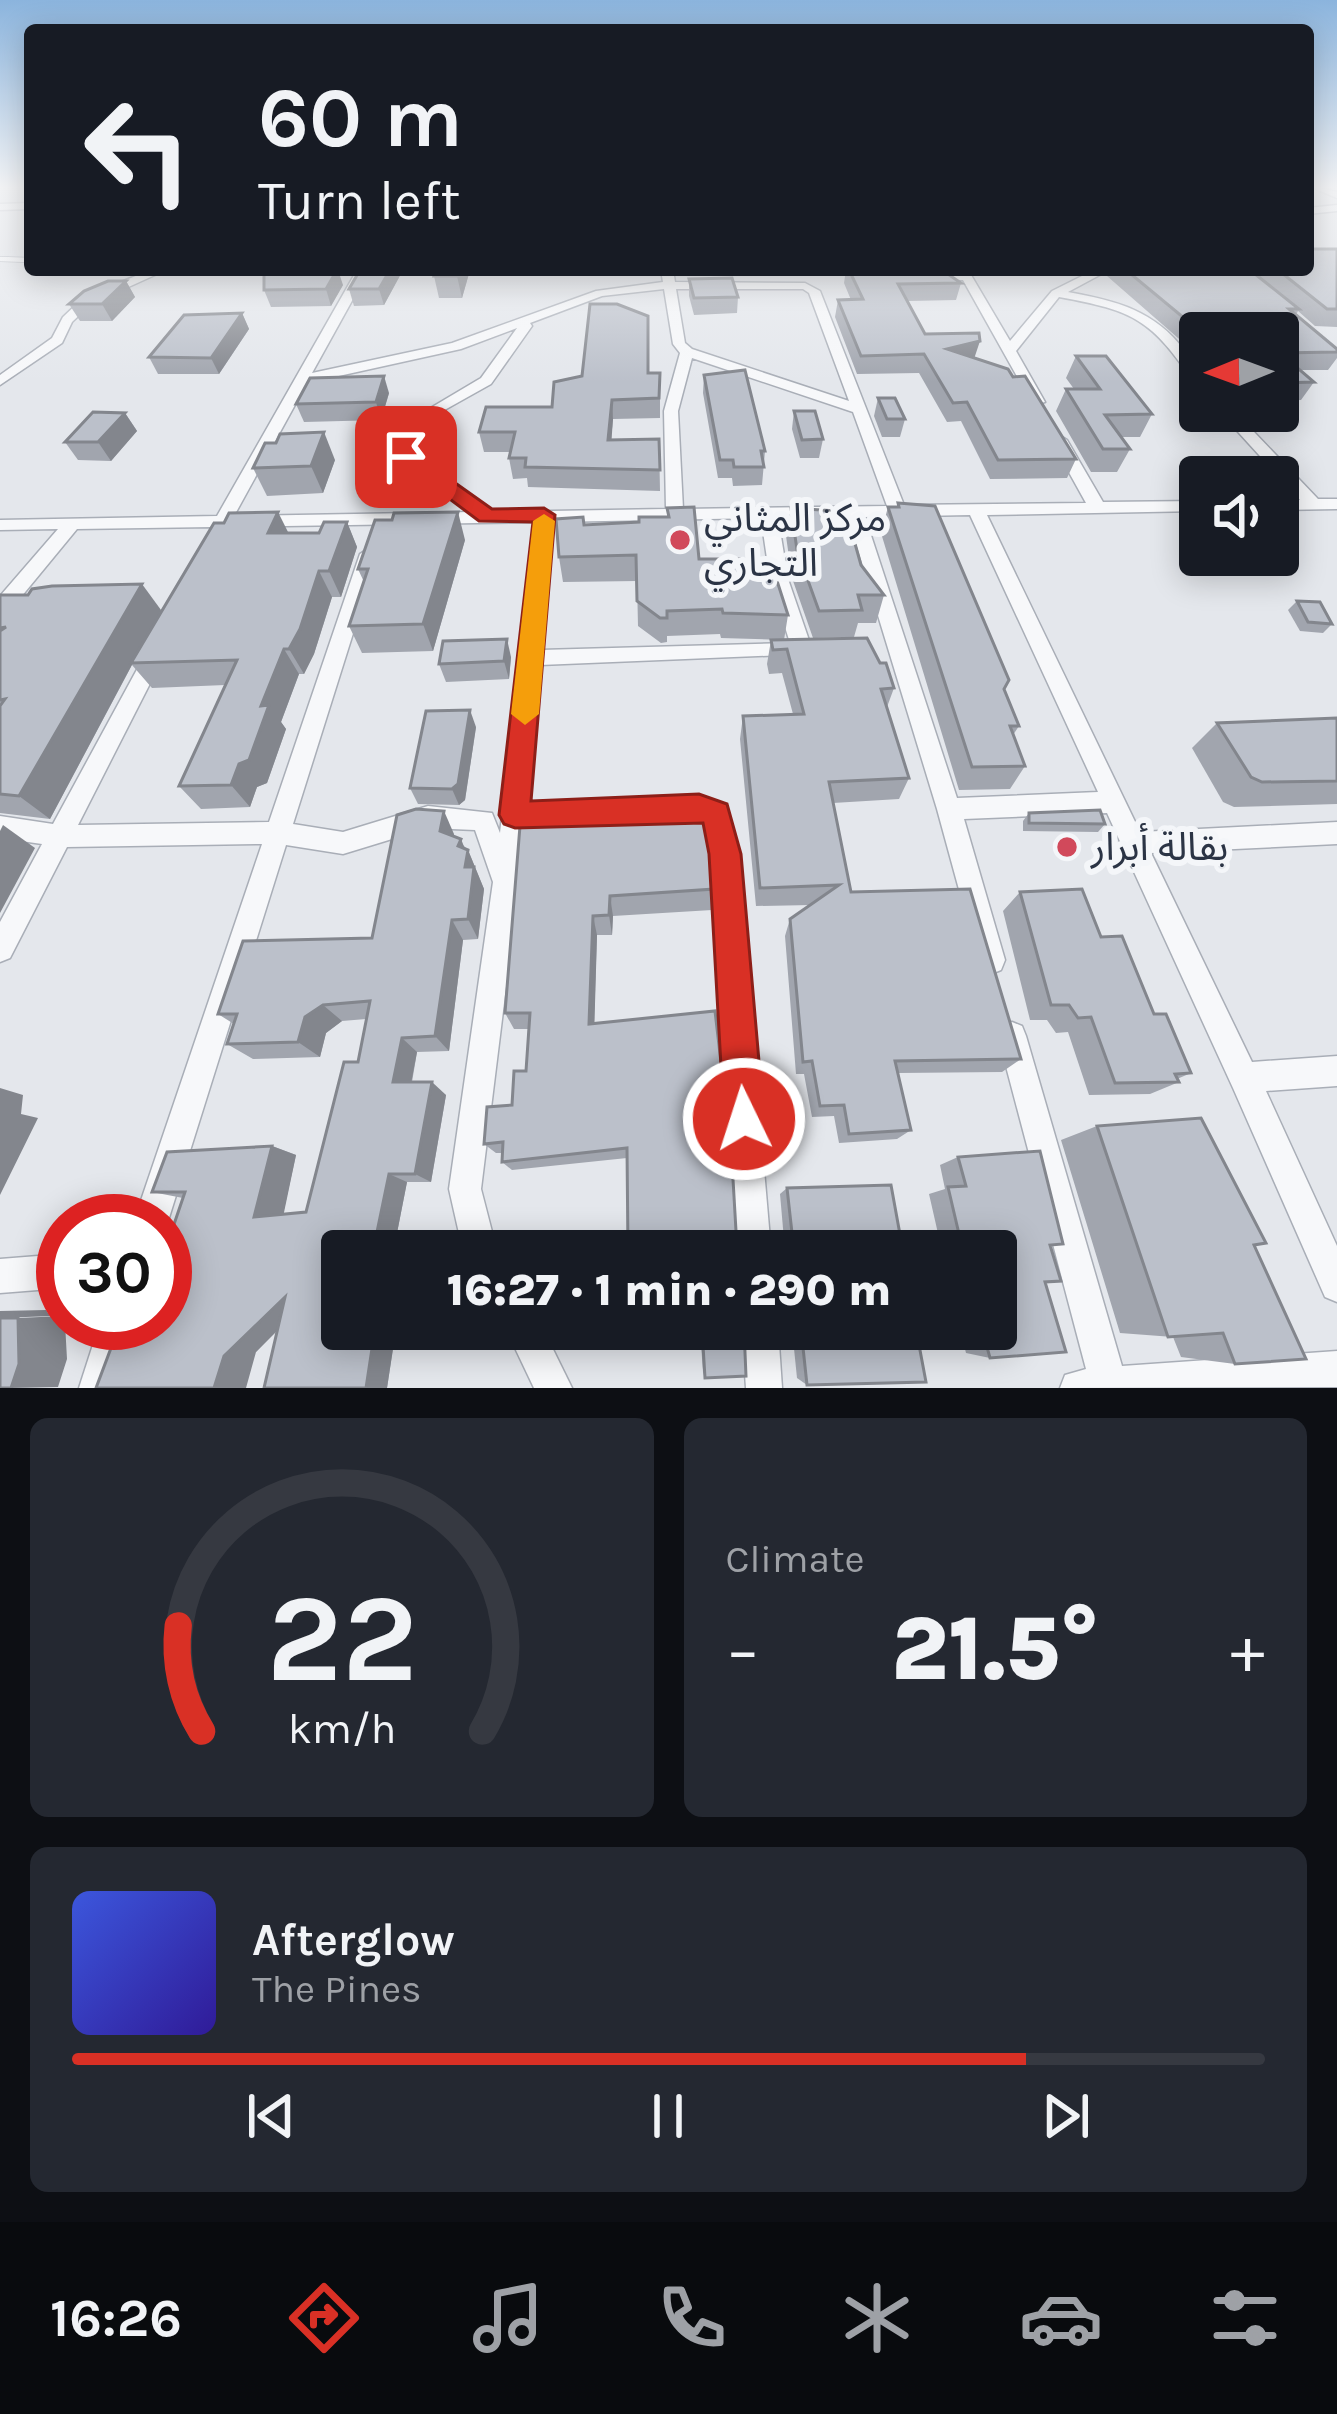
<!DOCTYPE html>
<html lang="en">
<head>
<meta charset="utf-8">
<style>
  body { margin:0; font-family:Karla,"Noto Sans Arabic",sans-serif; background:#242831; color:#f1f3f6; height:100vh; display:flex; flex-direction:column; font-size:45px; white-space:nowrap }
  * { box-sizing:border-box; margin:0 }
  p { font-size:39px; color:#9ea1a6 }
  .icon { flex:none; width:66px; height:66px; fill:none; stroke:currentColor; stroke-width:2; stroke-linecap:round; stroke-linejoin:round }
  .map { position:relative; height:1388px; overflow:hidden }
  .details { display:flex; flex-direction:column; gap:30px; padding:30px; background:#0d0f14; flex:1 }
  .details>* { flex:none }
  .top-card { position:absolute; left:24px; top:24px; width:1290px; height:252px; border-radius:12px; box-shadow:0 6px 30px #0003; background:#171b24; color:#f1f3f6; overflow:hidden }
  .needle { width:78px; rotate:269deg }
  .controls { position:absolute; left:1179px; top:312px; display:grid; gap:24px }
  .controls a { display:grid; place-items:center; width:120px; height:120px; border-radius:12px; background:#171b24; box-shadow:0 6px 30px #0003; font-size:60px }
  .speed { position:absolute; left:36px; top:1194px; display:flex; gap:24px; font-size:60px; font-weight:700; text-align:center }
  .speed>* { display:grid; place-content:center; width:156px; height:156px; border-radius:50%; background:#171b24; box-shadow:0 6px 30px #0003; line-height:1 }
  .speed .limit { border:18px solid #d22; background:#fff; color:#111 }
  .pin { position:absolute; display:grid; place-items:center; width:102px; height:102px; color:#fff; margin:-51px; border-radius:24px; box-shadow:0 6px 18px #0006 }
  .me { position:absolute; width:132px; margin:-66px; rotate:356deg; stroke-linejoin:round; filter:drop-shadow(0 0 9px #0008) }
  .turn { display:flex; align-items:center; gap:42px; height:252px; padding:0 36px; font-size:54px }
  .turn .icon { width:156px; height:156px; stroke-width:2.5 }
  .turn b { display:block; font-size:84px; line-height:102px }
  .big { font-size:90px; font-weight:800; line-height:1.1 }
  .details .tile { flex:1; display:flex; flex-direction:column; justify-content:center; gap:18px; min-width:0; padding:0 42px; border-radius:18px; background:#242831 }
  .details .dial { align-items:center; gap:0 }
  .dial svg { height:312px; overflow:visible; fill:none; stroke:#363941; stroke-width:7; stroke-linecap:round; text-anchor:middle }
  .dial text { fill:#f1f3f6; stroke:none }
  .song { display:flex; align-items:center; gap:36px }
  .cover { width:144px; height:144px; border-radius:18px; background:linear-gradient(135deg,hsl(230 70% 55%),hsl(250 70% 35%)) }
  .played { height:12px; border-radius:6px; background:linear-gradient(90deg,#d93025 80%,#363941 80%) }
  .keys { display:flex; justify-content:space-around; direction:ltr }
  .heat { display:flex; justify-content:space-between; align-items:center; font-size:66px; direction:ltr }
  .details .tiles { flex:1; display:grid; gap:30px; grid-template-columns:1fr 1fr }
  .tile:last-child { grid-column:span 2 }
  .trip { position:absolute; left:321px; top:1230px; width:696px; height:120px; border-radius:12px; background:#171b24; box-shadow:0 6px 30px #0003; font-weight:800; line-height:120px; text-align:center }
  .tabs { display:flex; height:192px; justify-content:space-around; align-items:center; background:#090b0e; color:#9ea1a6 }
  .tabs .icon { width:84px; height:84px }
  .tabs .selected { color:#d93025 }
  .tabs b { font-size:54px; color:#f1f3f6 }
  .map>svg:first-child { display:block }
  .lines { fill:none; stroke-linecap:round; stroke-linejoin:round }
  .service-casing { stroke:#a9aeb7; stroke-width:6 }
  .minor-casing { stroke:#a9aeb7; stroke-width:3 }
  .service { stroke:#f7f8fa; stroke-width:4.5 }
  .minor { fill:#f7f8fa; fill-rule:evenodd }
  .wall { fill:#a1a5ae }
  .shaded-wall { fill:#83868d }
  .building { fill:#bbc0ca; stroke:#83868d; stroke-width:3 }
  .route { fill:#d93025; stroke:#8d1f18; stroke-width:3 }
  .slow { fill:#f59e0b }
  .poi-dot { fill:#d1495b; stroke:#f4f6f9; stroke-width:4.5 }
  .labels { text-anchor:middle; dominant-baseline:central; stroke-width:12; stroke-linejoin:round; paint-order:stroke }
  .poi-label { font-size:39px; fill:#2b3445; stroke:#f4f6f9; text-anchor:start }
</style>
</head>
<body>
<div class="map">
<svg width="1337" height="1388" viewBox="0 0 1337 1388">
  <rect width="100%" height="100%" fill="#e4e7ec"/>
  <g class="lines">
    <defs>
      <path id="service" d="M0 259 30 260"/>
      <g id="minor">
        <path d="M1315 187 1337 192V198L1316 189Z"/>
        <path d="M30 203V209L0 210V204Z"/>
        <path d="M1337 205V211L1308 214V208Z"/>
        <path d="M150 270H166L91 304 72 322 62 343 0 385V375L52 338 63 317 83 298Z"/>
        <path d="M357 270H369L312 373 452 343 596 291 663 282 661 270H673L675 282 805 283 820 291 904 505 1086 503 1051 440 1059 435 1067 440 1103 502 1200 501V511L987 515 1140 832 1337 822V844L1151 853 1252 1062 1337 1056V1086L1266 1091 1337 1246V1302L1325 1297 1233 1088 1107 813 964 819 1005 960 1001 970 991 974 981 970 937 809 848 517 778 518 788 579 812 649 809 654 540 665 528 804 699 798 724 807 737 854 771 1251H737L713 854 706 821 699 818 526 825 481 1189 497 1251H463L449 1189 493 882 475 830 428 828 343 854 286 845 168 1221 165 1227V1221H134L262 844 67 847 10 958 0 962V922L42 844 0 838V816L53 824 147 651 154 649 164 656 78 825 269 822 360 554 369 548 378 554 293 824 343 832 428 806 492 813 500 833 536 522 228 527 220 531 212 527 77 529 7 614 0 616V596L58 529 0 530V520L217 516ZM664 289 673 344 680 353 664 411 666 509 492 512 413 455 410 445 415 434 432 417 491 384 532 326 530 323 602 296ZM676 289H803L809 293 849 401 692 349 685 343ZM517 328 481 378 412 419 394 445 401 460 471 512 234 516 307 383 461 349ZM692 358 853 412 887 506 683 509 678 411ZM970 515 1098 792 957 798 865 517ZM761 518 770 579 790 643 541 650 553 522Z"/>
        <path d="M1094 270H1109L1068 292C1117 301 1154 310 1185 351 1195 363 1200 370 1200 385L1195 384C1151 319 1135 311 1059 297L1016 351 1045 402 1033 405 963 280 926 279 920 276 926 273 971 275 1010 341 1052 291Z"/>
        <path d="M1219 411H1234L1318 499H1337V509L1278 510V500H1300Z"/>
        <path d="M1012 1022 1022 1026 1026 1036 1122 1366 1337 1351V1387L1060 1388 1065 1375 1086 1369 998 1036 1002 1026Z"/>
        <path d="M63 1254V1288L0 1293V1259Z"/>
        <path d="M100 1323H136L115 1388H79Z"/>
        <path d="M506 1329H543L572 1388H534Z"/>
        <path d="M742 1329H778L782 1388H746Z"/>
      </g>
    </defs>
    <use href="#service" class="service-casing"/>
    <use href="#minor" class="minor-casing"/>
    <use href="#service" class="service"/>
    <use href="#minor" class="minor"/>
  </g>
  <g class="wall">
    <path d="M1337 249V327L1315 326 1298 311 1296 315 1337 349V358L1328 370H1301L1314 382 1301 400 1278 401V333H1200V345H1186L1107 276 1109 270H1308Z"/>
    <path d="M403 270 384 305 354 306 349 289Z"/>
    <path d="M436 270H470L462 298H439L434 276Z"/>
    <path d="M765 270H795L794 275H766Z"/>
    <path d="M846 270H942L961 283 956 300 907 301 925 334 974 358 1076 459 1067 478 990 479 961 421 947 422 919 373 857 374 835 317 838 300H851L844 283Z"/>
    <path d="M689 279 738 297 737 313 694 315 689 296Z"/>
    <path d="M126 281 135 297 112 321H80L69 304Z"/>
    <path d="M343 285 331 306 271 307 264 290Z"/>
    <path d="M242 313 249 329 219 374H158L149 357Z"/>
    <path d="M1076 356 1152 414 1140 437H1121L1130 449 1117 472H1091L1056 411 1066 389H1074L1066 378Z"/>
    <path d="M660 373V418L613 419 611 440 659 439 660 491 528 487 527 478 513 479 509 458 511 452H484L479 432 552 407 582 376Z"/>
    <path d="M704 375 765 451 762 485 733 486 732 478H718L703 393Z"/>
    <path d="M389 393 381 420 304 422 296 404Z"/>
    <path d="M878 398 905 419 900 437H882L874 416Z"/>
    <path d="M794 411 823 439 819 458H800L792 429Z"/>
    <path d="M125 413 137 431 111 461 78 460 65 442Z"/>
    <path d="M335 460 323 493 267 496 253 468Z"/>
    <path d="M898 503 1004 689 1019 726 1013 735 1025 766 1010 789 959 790 881 533 888 507H897Z"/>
    <path d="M667 508 699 559 788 615 784 640 721 638 720 634 667 636V642L661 643 638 626 637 581 563 582 559 557 584 525 639 522 667 517Z"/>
    <path d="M791 508 861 565 884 595 876 623H858L854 637 813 638 792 578 786 536Z"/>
    <path d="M347 522 357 547 341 597H332L314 654 304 674H299L281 722 286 729 267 783 257 787 250 807 201 809 179 786 225 685 152 688 132 665 50 819 0 813V595L161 610 288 533H319Z"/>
    <path d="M465 540 433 651 362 653 349 626 364 582 358 569Z"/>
    <path d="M1297 601 1332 624 1323 633 1300 631 1288 610Z"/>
    <path d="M771 640 894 688 887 707 909 778 899 799 833 803 851 892 1021 1059 1002 1072 898 1073 911 1130 897 1139 839 1143 834 1116 812 1117 804 1074H796L785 936 790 919 811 905 756 906 740 739 743 716 793 714 782 673 769 674 767 664Z"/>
    <path d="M511 657 509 679 446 682 439 664Z"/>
    <path d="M1337 718V804L1234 807 1223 802 1192 748 1217 723Z"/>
    <path d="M476 727 465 800 459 805 418 804 410 788Z"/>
    <path d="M599 803 602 820 714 889 712 910 613 916 612 935H597L594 1023 716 1163 737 1248 627 1158 512 1170 502 1162V1153H496L484 1144 512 1105 526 1071 528 1029H514L505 1013Z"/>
    <path d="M1029 813 1105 824 1098 832 1023 831V821Z"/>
    <path d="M454 834V836L468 850 484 889 478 939 463 940 449 1051 417 1052 412 1082 446 1095 431 1182H407L397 1233 410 1236 342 1329H396L387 1388H264L277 1330 256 1352 165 1323 169 1239 183 1198 152 1192 272 1146 296 1155 283 1214 306 1212 358 1062 366 1019 342 1021 326 1033 320 1057 253 1059 227 1044 234 1024 218 1014 372 938Z"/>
    <path d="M1020 892 1101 937 1154 1014 1191 1073 1177 1079 1179 1082 1150 1094 1089 1095 1068 1032 1056 1033 1047 1020H1030L1003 911Z"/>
    <path d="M1097 1126 1254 1245 1235 1364 1181 1357 1173 1337 1120 1333 1061 1140Z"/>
    <path d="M958 1157 1050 1245 1045 1282 990 1358 966 1353 960 1329H996V1251H942L929 1194 945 1189 940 1165Z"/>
    <path d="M787 1188 903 1251H785L780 1194Z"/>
    <path d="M700 1329H744L705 1378 703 1372Z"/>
    <path d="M792 1329H916L807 1385 797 1378Z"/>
  </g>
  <g class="shaded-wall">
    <path d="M338 270 343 285 331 306 326 289Z"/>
    <path d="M390 270H403L384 305 379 289Z"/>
    <path d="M459 270H470L462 298 457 276Z"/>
    <path d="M126 281 135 297 112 321 102 304Z"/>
    <path d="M242 313 249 329 219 374 211 358Z"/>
    <path d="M980 341 974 359 947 349Z"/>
    <path d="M384 376 389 393 381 420 376 402Z"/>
    <path d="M612 400 613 419 610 460 608 440Z"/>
    <path d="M125 413 137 431 111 461 98 442Z"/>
    <path d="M324 432 335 460 323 493 311 466Z"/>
    <path d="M278 512 291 538 268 533Z"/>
    <path d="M458 512 465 540 433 651 423 624Z"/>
    <path d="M347 522 357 547 341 597 329 571Z"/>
    <path d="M319 571 332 597 314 654 304 674 289 649Z"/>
    <path d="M142 584 161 610 50 819 19 796Z"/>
    <path d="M507 639 511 657 509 679 504 661Z"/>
    <path d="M284 649 299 674 281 722 286 729 267 783 257 787 250 807 231 785Z"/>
    <path d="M470 710 476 727 465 800 459 805 452 789Z"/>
    <path d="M444 811 454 834 452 854 440 831Z"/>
    <path d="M3 825 35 848 0 913V831Z"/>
    <path d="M461 839 467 854 468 850 484 889 478 939 468 919 458 846Z"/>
    <path d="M610 896 613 916 612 935 609 915Z"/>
    <path d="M593 916 597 935 594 1039 589 1024Z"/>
    <path d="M452 920 463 940 449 1051 435 1036Z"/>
    <path d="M323 1005 342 1021 326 1033 320 1057 298 1042 305 1017Z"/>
    <path d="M402 1038 417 1052 409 1094 393 1082Z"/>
    <path d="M432 1082 446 1095 431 1182 415 1174Z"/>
    <path d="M0 1088 23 1095 21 1114 38 1118 0 1195Z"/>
    <path d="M272 1146 296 1155 282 1222 254 1217Z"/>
    <path d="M389 1174 407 1182 397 1233 410 1236 407 1251H388L377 1232Z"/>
    <path d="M285 1297H311L256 1352 246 1388H214L224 1356Z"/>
    <path d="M46 1310 50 1316 2 1318 0 1315V1311Z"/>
    <path d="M63 1316V1323H65L67 1359 58 1387 11 1388 18 1318Z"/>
    <path d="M375 1329H396L387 1388H366Z"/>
  </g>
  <g class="building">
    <path d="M1308 249H1337V309H1327L1278 270H1308Z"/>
    <path d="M337 270 326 289 264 290V272Z"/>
    <path d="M360 270H390L379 289H349Z"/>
    <path d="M436 270H459L457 276H434Z"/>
    <path d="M849 270H942L961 283 898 284 925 334 979 333 980 341 947 349 1008 369 1013 377 1025 376 1076 459 998 460 967 402 953 403 924 354 861 356 838 300 863 299Z"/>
    <path d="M1126 270H1250L1299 309H1289L1337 349V352L1280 353 1314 382 1279 383 1278 333H1224L1218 328H1196Z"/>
    <path d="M732 278 738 297 694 298 689 279Z"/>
    <path d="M108 281H126L102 304H69L84 291Z"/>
    <path d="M590 304H617L648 316V373H660L659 398 612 400 608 440 659 439 660 470 525 467 526 458H509L515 432H479L486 407H552L554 382 582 376Z"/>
    <path d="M242 313 211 358 149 357 184 315Z"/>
    <path d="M1076 356H1106L1152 414 1105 415 1130 449H1103L1066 389H1100Z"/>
    <path d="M745 370 765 451H761L764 467H734L733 460H720L704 375Z"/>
    <path d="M384 376 376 402 296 404 310 378Z"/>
    <path d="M878 398H895L905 419H887Z"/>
    <path d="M794 411H815L823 439 802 440Z"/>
    <path d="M93 412 125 413 98 442H65Z"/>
    <path d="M324 432 311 466 253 468 265 443H276L280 434Z"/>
    <path d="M898 503 935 506 1009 680 1004 689 1019 726H1010L1025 766 972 767 888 507H899Z"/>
    <path d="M694 507 699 559H770L788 615 723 613 722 609 667 611V618H660L637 601 636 555 559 557 556 519 583 517 584 525 639 522V517H669L667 508Z"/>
    <path d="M791 508 836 511 854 540 861 565 884 595H858L862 610 819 611 797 550Z"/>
    <path d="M278 512 268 533H319L324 522H347L329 571H319L300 629 289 649H284L261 706 269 705 249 760 239 764 231 785 179 786 237 660 131 663 214 523H224L229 513Z"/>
    <path d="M458 512 423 624 349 626 368 569H358L375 520H392L394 513Z"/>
    <path d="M142 584 19 796 0 794V706L5 699 0 700V631L6 627 0 628V595H28L32 589 52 586Z"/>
    <path d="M1297 601 1320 602 1332 624 1308 622Z"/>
    <path d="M867 638 880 663H886L894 688 881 689 909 778 829 782 851 892 970 889 1021 1059 895 1061 911 1130 849 1134 844 1105 820 1106 812 1061 803 1062 790 919 839 885 760 888 743 716 804 714 787 649 773 650 771 640Z"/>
    <path d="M507 639 504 661 439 664 443 641Z"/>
    <path d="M470 710 458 784 452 789 410 788 426 711Z"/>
    <path d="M1337 718V781L1262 782 1251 777 1217 723Z"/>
    <path d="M653 801H704L714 889 610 896 609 915 593 916 589 1024 715 1011 728 1123 716 1163 732 1162 737 1248 742 1251H628L627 1148 502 1162 503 1142 484 1144 487 1107 512 1105 514 1071H526L530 1013H505L520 826 553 807 599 803 600 821 655 818Z"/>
    <path d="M416 809 444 811 440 831 461 839 458 846 468 850 465 867H474L468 919 452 920 435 1036 402 1038 393 1082H432L415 1174H389L377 1232H391L388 1251H342V1329H375L366 1388H264L285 1297 224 1356 214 1388H96L117 1332 104 1331 107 1323H165V1243L169 1239 185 1192H152L167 1152 272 1146 254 1217 306 1212 344 1062H358L370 1001 323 1005 305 1017 298 1042 227 1044 237 1014H218L243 941 372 938 397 815Z"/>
    <path d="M1100 810 1105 824 1029 823V813Z"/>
    <path d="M1082 889 1101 937 1122 936 1154 1014H1166L1191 1073 1175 1074 1179 1082 1115 1083 1091 1017 1078 1018 1069 1005H1051L1020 892Z"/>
    <path d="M1201 1118 1266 1243 1254 1245 1306 1359 1235 1364 1223 1333 1168 1337 1097 1126Z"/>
    <path d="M1040 1151 1063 1244 1050 1245 1061 1281 1045 1282 1066 1352 990 1358 982 1329H996V1251H963L948 1187 966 1186 958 1157Z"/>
    <path d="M891 1185 903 1251H794L787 1188Z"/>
    <path d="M0 1315 2 1318H18L19 1364 11 1388H0Z"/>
    <path d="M702 1329H744L746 1376 705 1378Z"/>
    <path d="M801 1329H916L926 1382 807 1385Z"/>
  </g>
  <linearGradient id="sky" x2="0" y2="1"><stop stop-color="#8bb4dd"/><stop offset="0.49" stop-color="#f3f4f6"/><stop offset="1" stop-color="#f3f4f6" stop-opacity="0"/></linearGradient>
  <rect width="1337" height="382" fill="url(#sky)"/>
  <path class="route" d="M399 453H413L492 509 544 508 555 515 531 801 699 794 727 804 741 854 764 1119 758 1133 744 1139 730 1133 724 1119 709 854 703 823 515 828 504 824 499 815 533 522 479 521 399 461Z"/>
  <path class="slow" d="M544 514 555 521 539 714 525 725 511 714 533 521Z"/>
  <g class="poi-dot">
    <circle cx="680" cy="540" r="12"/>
    <circle cx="1067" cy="847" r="12"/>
  </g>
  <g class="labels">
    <g class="poi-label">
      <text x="704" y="518">مركز المثاني<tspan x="704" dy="45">التجاري</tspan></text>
      <text x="1091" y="847">بقالة أبرار</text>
    </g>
  </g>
</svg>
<div class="controls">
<a><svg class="needle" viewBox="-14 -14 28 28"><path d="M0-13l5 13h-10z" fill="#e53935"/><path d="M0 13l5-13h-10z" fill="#9ea1a6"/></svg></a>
<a><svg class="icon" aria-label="sound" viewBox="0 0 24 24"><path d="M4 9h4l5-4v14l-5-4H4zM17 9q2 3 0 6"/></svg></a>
</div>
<div class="speed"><div class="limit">30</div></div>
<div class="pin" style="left:406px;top:457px;background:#d93025"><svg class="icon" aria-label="arrive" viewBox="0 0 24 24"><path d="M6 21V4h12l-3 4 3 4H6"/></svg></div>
<svg class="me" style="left:744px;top:1119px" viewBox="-20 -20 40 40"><circle r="17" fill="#d93025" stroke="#fff" stroke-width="3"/><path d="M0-11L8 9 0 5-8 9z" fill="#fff"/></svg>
<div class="trip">16:27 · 1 min · 290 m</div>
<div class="top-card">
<div class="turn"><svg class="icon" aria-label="left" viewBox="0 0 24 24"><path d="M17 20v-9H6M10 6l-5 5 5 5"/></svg><div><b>60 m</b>Turn left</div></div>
</div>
</div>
<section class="details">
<div class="tiles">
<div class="tile dial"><svg viewBox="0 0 100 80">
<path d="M14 69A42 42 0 1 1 86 69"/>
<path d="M14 69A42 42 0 0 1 8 42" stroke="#d93025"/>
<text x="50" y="56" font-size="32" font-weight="700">22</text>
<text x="50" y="72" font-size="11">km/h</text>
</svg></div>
<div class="tile"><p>Climate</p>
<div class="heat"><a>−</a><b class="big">21.5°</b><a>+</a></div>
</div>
<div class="tile">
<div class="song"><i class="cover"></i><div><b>Afterglow</b><p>The Pines</p></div></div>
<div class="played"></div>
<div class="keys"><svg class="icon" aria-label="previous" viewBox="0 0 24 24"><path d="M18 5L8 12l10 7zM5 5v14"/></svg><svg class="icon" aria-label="pause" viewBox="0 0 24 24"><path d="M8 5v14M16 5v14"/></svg><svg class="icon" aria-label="next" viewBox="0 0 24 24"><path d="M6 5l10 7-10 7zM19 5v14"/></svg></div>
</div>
</div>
</section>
<nav class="tabs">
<b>16:26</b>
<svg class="icon selected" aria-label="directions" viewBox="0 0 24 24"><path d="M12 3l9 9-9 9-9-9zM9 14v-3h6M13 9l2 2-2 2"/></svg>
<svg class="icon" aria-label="music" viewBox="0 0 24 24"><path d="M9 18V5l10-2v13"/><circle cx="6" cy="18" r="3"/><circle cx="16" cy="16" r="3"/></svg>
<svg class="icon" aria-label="phone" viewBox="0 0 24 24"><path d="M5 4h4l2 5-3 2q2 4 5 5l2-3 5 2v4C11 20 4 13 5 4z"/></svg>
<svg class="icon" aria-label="climate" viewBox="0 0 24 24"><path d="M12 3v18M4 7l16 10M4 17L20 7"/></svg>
<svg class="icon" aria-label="car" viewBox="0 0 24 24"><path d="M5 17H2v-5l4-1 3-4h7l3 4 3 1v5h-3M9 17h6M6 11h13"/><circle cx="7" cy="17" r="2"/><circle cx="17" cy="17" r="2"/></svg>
<svg class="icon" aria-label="filters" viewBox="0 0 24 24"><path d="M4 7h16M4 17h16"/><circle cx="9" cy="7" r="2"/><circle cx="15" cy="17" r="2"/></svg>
</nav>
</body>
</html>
